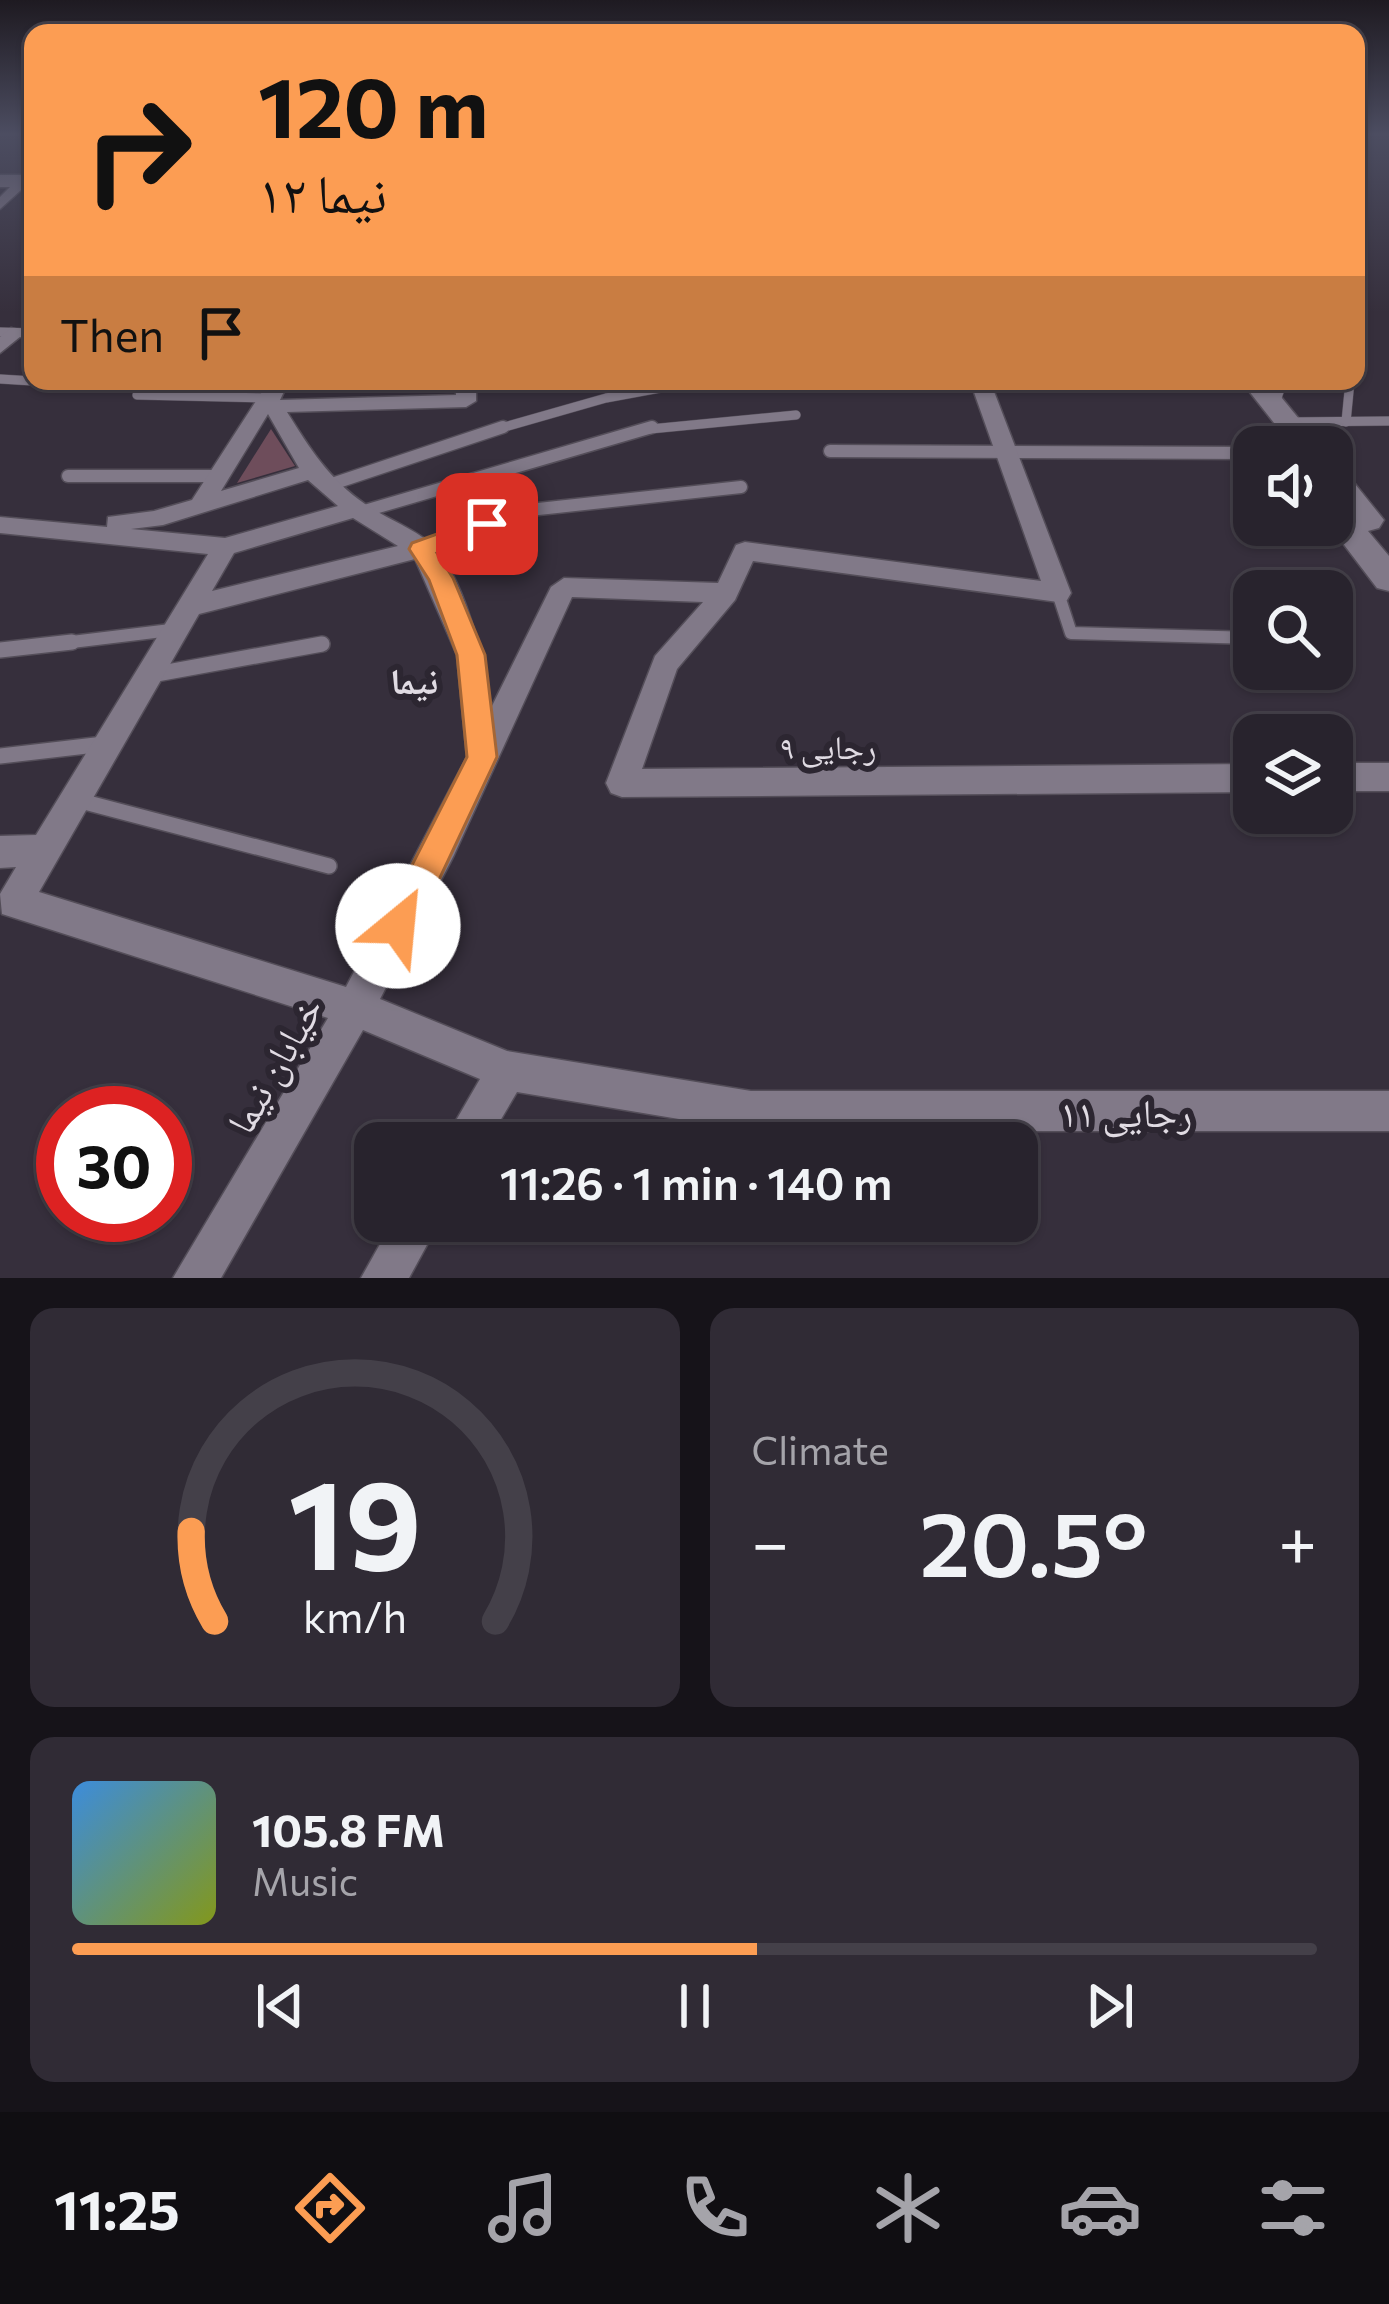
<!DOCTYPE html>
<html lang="en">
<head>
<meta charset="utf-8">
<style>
  body { margin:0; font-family:Commissioner,"Noto Naskh Arabic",sans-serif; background:#302b35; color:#f1f3f6; height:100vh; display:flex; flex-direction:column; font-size:45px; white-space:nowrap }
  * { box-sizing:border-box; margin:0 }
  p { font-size:39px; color:#a5a4aa }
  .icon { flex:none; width:66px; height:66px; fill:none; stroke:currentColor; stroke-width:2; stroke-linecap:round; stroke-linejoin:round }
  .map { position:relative; height:1278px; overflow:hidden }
  .side { display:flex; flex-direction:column; gap:30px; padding:30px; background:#161319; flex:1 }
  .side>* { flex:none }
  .guide { position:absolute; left:24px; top:24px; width:1341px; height:366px; border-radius:24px; box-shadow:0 3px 9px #0004,0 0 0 3px #444049; background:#fc9d53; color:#111; overflow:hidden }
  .tools { position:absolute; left:1233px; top:426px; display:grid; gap:24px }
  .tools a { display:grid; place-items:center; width:120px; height:120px; border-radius:24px; background:#28232d; box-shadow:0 3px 9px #0004,0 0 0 3px #444049; font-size:60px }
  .speed { position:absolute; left:36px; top:1086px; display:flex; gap:24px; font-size:60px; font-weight:700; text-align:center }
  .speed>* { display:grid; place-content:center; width:156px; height:156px; border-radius:50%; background:#28232d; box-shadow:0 3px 9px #0004,0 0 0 3px #444049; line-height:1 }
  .speed .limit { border:18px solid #d22; background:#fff; color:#111 }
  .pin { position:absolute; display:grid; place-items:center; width:102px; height:102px; color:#fff; margin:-51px; border-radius:24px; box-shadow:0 6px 18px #0006 }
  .me { position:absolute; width:132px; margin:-66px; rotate:28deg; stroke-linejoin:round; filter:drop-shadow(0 0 9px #0008) }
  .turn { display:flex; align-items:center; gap:42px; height:252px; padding:0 36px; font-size:54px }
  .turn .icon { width:156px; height:156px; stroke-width:2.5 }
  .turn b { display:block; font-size:84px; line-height:102px }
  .then { display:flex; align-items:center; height:114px; padding:0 36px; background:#0003; gap:24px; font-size:45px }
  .big { font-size:90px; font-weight:600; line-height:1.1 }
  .side .tile { flex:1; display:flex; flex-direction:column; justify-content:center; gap:18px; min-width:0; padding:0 42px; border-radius:24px; background:#302b35 }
  .side .dial { align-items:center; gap:0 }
  .dial svg { height:312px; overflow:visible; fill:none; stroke:#444049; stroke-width:7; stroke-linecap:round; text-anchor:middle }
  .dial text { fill:#f1f3f6; stroke:none }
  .song { display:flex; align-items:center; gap:36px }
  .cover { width:144px; height:144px; border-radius:18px; background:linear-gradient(135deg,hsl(210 70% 55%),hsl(70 70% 35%)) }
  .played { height:12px; border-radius:6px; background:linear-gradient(90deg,#fc9d53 55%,#444049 55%) }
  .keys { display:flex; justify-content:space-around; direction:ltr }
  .heat { display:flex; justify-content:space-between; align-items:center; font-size:66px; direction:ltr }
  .side .tiles { flex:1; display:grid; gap:30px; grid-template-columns:1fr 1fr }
  .tile:last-child { grid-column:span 2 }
  .trip { position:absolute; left:354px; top:1122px; width:684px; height:120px; border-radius:24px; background:#28232d; box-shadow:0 3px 9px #0004,0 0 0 3px #444049; font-weight:600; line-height:120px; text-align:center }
  .dock { display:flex; height:192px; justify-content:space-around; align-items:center; background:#100e12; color:#a5a4aa }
  .dock .icon { width:84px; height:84px }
  .dock .active { color:#fc9d53 }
  .dock b { font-size:54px; color:#f1f3f6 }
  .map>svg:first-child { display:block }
  .green { fill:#6e4d5b }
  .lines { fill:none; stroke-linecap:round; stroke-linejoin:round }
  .lane-far2-casing { stroke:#544e59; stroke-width:10 }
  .lane-far1-casing { stroke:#544e59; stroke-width:15 }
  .lane-casing { stroke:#544e59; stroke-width:18 }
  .street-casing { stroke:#544e59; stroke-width:3 }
  .secondary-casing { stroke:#544e59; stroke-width:3 }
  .lane-far2 { stroke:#817988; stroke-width:9 }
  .lane-far1 { stroke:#817988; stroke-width:12 }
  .lane { stroke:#817988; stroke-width:15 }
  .street { fill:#817988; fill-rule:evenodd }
  .secondary { fill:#817988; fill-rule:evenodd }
  .route { fill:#fc9d53; stroke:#a46636; stroke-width:3 }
  .labels { text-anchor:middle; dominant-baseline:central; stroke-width:12; stroke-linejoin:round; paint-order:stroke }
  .street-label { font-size:33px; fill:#e0dbe3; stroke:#2c2631 }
  .neighbourhood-label { font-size:36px; font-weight:bold; fill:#e0dbe3; stroke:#2c2631 }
  .near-street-label { font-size:39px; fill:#e0dbe3; stroke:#2c2631 }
</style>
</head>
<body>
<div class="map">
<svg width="1389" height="1278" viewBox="0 0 1389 1278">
  <rect width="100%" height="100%" fill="#362f3c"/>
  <path class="green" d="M271 429 295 466 237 483Z"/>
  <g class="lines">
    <defs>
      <g id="lane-far2">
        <path d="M0 332 33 333"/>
        <path d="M0 379 33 381"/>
        <path d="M36 381 77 383"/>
        <path d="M137 395 269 398"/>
        <path d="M1274 406 1283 381"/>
        <path d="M1288 422 1389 421"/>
        <path d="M1346 422 1350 381"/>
        <path d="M494 430 606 398 698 381"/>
        <path d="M640 430 796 415"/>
      </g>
      <g id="lane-far1">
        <path d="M830 451 1254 453"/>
        <path d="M68 476H219"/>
        <path d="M329 485 503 427"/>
        <path d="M361 512 652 427"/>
        <path d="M421 549 520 511 741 487"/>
        <path d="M1058 593 1071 633 1254 638"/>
        <path d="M47 645 179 629"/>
      </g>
      <g id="lane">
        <path d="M0 650 72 642"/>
        <path d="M151 675 322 644"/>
        <path d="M0 756 104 744"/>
        <path d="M73 799 329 866"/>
      </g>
      <g id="street">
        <path d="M19 178 31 181 0 209V197Z"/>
        <path d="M11 328 26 332 0 353V337Z"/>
        <path d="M269 381H289L280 400 456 395V381H476V401L466 407 287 412C310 449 329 479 365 504 385 518 411 527 430 543 463 572 486 665 491 708L551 587 564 578 718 583 736 545 745 542 1041 581 970 381H990L1071 593 1067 600 1058 602 753 561 735 600 677 669 642 769 1254 764V792L622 797 611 793 606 783 655 656 703 602 572 597 454 855 380 999 507 1051 751 1091H1389V1131H751L517 1092 487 1143H443L480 1079 363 1030 221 1278H173L328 1018 2 914 0 894 16 867 0 868V836L36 835 208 554 0 533V517L107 527 108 517 154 511 192 500ZM268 414 299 468 221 491ZM308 480 338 506 225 538 131 529 163 525ZM353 518 398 546 212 591 234 553ZM415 559 457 655 467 757 346 987 39 892 199 614Z"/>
        <rect x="1332" y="763" width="57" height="28"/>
        <path d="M393 1221H440L409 1278H361Z"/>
      </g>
      <g id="secondary">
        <rect x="0" y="175" width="33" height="12"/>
        <path d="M1241 381H1268L1322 447H1293Z"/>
        <path d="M1332 466 1343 469 1384 520 1379 528 1368 531 1389 556V591L1377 588 1329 525Z"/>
      </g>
    </defs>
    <use href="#lane-far2" class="lane-far2-casing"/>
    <use href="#lane-far1" class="lane-far1-casing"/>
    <use href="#lane" class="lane-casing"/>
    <use href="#street" class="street-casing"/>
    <use href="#secondary" class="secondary-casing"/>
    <use href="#lane-far2" class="lane-far2"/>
    <use href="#lane-far1" class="lane-far1"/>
    <use href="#lane" class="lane"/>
    <use href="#street" class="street"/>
    <use href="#secondary" class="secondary"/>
  </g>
  <linearGradient id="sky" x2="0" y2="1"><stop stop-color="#1e1a21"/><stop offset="0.43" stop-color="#4c4d61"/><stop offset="1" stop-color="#4c4d61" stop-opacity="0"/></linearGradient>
  <rect width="1389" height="312" fill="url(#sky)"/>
  <path class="route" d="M487 516 496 518V530L437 553 453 578 485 655 497 757 411 939 398 944 386 939 381 926 467 757 457 655 429 580 409 549 412 543Z"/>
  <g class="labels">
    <g class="street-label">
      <text x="828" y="745">رجایی ۹</text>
    </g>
    <g class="neighbourhood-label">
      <text x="414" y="679">نیما</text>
    </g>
    <g class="near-street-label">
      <text transform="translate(273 1064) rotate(-60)">خیابان نیما</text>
      <text x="1126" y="1111">رجایی ۱۱</text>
    </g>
  </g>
</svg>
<div class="tools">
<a><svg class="icon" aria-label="sound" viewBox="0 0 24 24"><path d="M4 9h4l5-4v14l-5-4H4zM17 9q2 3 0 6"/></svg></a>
<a><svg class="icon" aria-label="search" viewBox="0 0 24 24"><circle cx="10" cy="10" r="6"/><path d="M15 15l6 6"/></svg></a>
<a><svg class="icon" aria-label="layers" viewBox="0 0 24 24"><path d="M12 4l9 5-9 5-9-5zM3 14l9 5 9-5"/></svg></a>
</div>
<div class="speed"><div class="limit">30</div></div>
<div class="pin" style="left:487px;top:524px;background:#d93025"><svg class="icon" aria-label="arrive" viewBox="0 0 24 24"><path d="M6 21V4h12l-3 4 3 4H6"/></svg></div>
<svg class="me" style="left:398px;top:926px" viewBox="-20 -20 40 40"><circle r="19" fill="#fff"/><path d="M0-13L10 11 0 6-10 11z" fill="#fc9d53"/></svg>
<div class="trip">11:26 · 1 min · 140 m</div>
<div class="guide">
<div class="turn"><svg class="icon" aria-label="right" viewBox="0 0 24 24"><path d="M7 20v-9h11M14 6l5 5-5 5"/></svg><div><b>120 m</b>نیما ۱۲</div></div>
<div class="then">Then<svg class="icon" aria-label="arrive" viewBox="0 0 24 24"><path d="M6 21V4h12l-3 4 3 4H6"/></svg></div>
</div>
</div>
<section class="side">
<div class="tiles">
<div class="tile dial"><svg viewBox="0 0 100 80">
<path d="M14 69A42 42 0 1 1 86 69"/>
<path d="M14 69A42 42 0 0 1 8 46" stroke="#fc9d53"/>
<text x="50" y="56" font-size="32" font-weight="700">19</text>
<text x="50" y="72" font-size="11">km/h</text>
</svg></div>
<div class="tile"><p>Climate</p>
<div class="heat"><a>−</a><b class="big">20.5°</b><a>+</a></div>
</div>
<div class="tile">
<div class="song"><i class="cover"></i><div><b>105.8 FM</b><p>Music</p></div></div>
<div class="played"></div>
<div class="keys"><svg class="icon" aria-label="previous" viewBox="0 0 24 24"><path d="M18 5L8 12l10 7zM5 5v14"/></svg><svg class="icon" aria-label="pause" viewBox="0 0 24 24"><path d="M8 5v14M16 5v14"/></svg><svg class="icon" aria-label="next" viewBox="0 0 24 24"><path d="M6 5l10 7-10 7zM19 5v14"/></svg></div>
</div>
</div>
</section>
<nav class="dock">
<b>11:25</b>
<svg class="icon active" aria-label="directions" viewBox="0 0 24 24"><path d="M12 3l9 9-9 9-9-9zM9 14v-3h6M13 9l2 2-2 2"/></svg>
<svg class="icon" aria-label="music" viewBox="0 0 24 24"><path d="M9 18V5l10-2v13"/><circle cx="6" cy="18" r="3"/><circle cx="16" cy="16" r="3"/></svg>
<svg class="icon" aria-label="phone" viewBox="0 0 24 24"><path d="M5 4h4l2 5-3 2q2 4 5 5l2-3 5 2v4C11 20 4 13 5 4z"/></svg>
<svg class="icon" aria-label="climate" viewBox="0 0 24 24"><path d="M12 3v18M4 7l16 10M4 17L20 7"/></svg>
<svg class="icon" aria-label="car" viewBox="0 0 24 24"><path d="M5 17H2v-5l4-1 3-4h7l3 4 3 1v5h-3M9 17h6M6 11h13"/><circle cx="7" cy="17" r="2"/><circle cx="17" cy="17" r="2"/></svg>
<svg class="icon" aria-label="filters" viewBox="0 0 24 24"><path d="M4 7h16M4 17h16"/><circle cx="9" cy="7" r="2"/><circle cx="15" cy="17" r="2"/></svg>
</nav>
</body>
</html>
